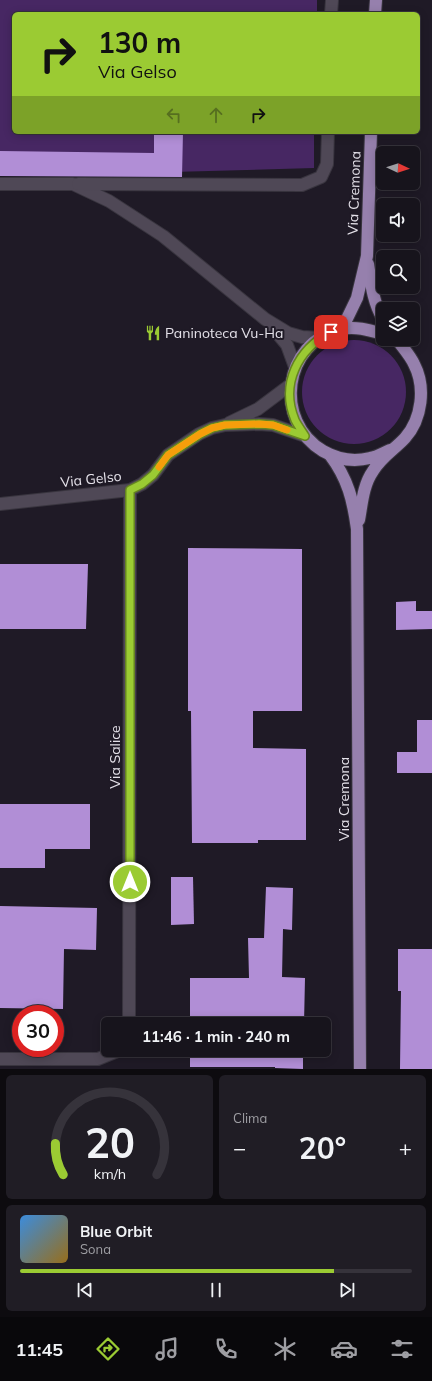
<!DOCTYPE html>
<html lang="it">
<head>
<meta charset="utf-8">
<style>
  body { margin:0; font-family:Mulish,sans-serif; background:#201d25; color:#f1f3f6; height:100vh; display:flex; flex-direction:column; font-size:15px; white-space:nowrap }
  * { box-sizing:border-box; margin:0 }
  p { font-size:13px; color:#9e9ea3 }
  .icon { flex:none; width:22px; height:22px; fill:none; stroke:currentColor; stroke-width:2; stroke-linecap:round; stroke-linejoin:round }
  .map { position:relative; height:1069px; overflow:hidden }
  .sheet { display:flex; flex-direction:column; gap:6px; padding:6px; background:#0d0b0f; flex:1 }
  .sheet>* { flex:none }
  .top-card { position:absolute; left:12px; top:12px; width:408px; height:122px; border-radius:6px; box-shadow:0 2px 10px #0003,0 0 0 1px #36333b; background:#9bcb33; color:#111; overflow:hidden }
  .needle { width:26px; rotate:94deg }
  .buttons { position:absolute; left:376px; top:146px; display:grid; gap:8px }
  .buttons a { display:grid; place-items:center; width:44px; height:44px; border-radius:6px; background:#17141c; box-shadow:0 2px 10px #0003,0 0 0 1px #36333b; font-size:20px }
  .speed { position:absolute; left:12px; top:1005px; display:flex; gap:8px; font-size:20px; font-weight:700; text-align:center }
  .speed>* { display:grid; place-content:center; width:52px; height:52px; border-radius:50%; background:#17141c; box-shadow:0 2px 10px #0003,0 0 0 1px #36333b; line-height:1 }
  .speed .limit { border:6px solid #d22; background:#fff; color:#111 }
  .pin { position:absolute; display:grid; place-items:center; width:34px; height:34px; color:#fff; margin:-17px; border-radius:8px; box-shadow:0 2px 6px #0006 }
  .me { position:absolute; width:44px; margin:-22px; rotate:0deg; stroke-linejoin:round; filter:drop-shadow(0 0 3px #0008) }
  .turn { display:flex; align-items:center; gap:14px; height:84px; padding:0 20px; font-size:18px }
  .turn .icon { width:52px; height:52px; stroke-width:2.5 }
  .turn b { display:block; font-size:28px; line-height:34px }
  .lanes { display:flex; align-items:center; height:38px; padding:0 20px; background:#0003; justify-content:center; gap:20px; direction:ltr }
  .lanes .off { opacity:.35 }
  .big { font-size:30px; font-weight:700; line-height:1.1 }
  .sheet .widget { flex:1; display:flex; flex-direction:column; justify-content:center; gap:6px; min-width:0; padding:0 14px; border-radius:6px; background:#201d25 }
  .sheet .dial { align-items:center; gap:0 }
  .dial svg { height:104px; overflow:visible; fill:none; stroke:#36333b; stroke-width:7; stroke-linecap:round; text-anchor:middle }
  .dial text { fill:#f1f3f6; stroke:none }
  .song { display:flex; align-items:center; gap:12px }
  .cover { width:48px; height:48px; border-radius:6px; background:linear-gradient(135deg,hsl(210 70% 55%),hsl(40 70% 35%)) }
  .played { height:4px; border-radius:2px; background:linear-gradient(90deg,#9bcb33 80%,#36333b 80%) }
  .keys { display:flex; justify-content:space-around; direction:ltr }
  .heat { display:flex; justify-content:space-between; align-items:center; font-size:22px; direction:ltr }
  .sheet .tiles { flex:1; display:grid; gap:6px; grid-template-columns:1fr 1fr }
  .widget:last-child { grid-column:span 2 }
  .trip { position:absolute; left:101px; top:1017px; width:230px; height:40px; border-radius:6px; background:#17141c; box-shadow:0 2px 10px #0003,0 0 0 1px #36333b; font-weight:700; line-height:40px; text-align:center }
  .dock { display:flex; height:64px; justify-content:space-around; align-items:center; background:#09080b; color:#9e9ea3 }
  .dock .icon { width:28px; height:28px }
  .dock .selected { color:#9bcb33 }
  .dock b { font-size:18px; color:#f1f3f6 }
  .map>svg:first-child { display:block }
  .green { fill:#472763 }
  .building { fill:#b18ed6 }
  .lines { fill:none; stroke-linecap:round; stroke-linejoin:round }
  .minor-casing { stroke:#39353f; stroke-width:14 }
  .major-casing { stroke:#39353f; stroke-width:14 }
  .minor { stroke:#4f4856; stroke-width:12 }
  .major { stroke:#9680ad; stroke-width:12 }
  .route-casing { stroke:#658421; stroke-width:10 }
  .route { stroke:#9bcb33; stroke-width:7 }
  .slow { stroke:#f59e0b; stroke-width:7 }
  .labels { text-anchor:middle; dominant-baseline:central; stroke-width:4; stroke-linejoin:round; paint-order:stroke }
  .street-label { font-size:14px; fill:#e4e1e9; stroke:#1f1a26 }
  .poi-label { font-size:14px; fill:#e4e1e9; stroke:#1f1a26; text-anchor:start }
</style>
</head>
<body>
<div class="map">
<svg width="432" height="1069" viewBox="0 0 432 1069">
  <rect width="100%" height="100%" fill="#1f1a26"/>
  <g class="green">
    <path d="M0 0H317V14H14V132H314V168L172 172H0Z"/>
    <circle cx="354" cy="392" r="52"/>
  </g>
  <g class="building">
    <path d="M154 132H183L182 177 0 176V151L154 153Z"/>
    <path d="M188 548 302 549V711H253V748L306 749V840H258V843H192L191 711H188Z"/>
    <path d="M0 564H88L86 629H0Z"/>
    <path d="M416 601V611H432V629L396 630V602Z"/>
    <path d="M417 720H432V773H397V752H417Z"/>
    <path d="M0 804H90V849H45V868H0Z"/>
    <path d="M171 877H193L194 924 171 925Z"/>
    <path d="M266 887 293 888 292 930 283 929 282 977 305 978 304 1024H190V978H249L248 938H264Z"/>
    <path d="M0 906 97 908 96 950 64 949 63 1009 0 1008Z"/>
    <path d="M398 949H432V1069H400L401 991H398Z"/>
    <path d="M190 1050H303V1069L275 1068V1067H190Z"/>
  </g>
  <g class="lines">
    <defs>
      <g id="minor">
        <path d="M331 14 332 0"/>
        <path d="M0 184H73L109 201 163 236 265 319 288 333 302 337 321 338"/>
        <path d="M78 184 302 185 321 177 327 164 328 132"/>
        <path d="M272 327 287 345 295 367"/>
        <path d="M229 423 258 409 290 385"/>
        <path d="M0 504 130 490 142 484 153 475 168 455 199 434 212 428 225 425 259 424 273 425 305 436"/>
        <path d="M129 1024 130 490"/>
        <path d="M0 1059H98L120 1050"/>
      </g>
      <g id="major">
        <path d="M375 14 376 0"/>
        <path d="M368 264C371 283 373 302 383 319"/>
        <path d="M342 329 357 298 367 256 371 132"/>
        <path d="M383 334C369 330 356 326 341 329 283 342 273 421 323 451 337 459 354 462 370 458 377 457 383 453 390 450"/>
        <path d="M330 455C348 479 353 500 357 529L360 1069"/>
        <path d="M359 520C362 504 363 485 373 471 382 456 394 450 405 438 422 419 426 387 414 364 410 355 402 347 397 339"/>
      </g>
    </defs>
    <use href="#minor" class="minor-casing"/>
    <use href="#major" class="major-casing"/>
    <use href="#minor" class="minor"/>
    <use href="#major" class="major"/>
  </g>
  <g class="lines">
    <defs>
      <path id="route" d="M130 882V490L142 484 153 475 168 455 200 434 212 428 225 425 259 424 273 425 305 436C302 431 298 426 295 420 280 384 298 349 331 332"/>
    </defs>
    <use href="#route" class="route-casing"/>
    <use href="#route" class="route"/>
    <path class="slow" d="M159 467 168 455 200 434 212 428 225 425 259 424 273 425 287 430"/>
  </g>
  <defs>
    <symbol id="restaurant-bare" viewBox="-9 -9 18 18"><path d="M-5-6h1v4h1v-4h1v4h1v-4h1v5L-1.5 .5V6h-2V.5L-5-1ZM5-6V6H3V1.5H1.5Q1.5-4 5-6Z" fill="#9bcb33" stroke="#1f1a26" stroke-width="2.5" paint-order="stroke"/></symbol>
  </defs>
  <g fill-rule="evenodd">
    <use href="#restaurant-bare" x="142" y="322" width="22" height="22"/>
  </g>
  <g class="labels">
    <g class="street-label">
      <text transform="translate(354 193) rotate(-88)">Via Cremona</text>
      <text transform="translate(91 479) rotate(-6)">Via Gelso</text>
      <text transform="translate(115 757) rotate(-90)">Via Salice</text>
      <text transform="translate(344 799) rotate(-90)">Via Cremona</text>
    </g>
    <g class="poi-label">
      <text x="165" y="333">Paninoteca Vu-Ha</text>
    </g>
  </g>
</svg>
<div class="buttons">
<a><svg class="needle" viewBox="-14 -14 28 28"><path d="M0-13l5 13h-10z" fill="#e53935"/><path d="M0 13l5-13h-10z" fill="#9e9ea3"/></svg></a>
<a><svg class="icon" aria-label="sound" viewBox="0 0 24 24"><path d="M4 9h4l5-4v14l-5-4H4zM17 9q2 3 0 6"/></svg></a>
<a><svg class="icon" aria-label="search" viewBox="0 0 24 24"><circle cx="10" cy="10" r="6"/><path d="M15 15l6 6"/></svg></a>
<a><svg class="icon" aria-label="layers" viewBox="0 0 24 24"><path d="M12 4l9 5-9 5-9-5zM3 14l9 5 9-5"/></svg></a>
</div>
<div class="speed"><div class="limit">30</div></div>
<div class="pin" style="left:331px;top:332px;background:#d93025"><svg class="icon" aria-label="arrive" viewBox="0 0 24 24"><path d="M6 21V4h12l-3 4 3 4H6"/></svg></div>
<svg class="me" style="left:130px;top:882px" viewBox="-20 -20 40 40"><circle r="17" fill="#9bcb33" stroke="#fff" stroke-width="3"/><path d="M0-11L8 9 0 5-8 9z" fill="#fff"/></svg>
<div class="trip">11:46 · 1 min · 240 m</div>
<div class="top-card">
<div class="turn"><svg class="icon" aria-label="right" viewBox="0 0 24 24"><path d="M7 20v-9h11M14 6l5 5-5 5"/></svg><div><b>130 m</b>Via Gelso</div></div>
<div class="lanes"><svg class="icon off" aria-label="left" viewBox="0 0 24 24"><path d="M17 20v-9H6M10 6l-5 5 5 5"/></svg><svg class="icon off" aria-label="ahead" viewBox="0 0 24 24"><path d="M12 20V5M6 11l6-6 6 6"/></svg><svg class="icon" aria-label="right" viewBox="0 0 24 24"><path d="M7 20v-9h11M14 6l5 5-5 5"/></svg></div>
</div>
</div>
<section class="sheet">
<div class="tiles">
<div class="widget dial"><svg viewBox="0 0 100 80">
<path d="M14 69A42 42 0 1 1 86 69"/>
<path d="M14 69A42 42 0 0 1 8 45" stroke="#9bcb33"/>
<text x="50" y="56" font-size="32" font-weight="700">20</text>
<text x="50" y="72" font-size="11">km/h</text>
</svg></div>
<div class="widget"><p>Clima</p>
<div class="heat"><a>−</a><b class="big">20°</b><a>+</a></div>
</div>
<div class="widget">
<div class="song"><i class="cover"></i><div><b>Blue Orbit</b><p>Sona</p></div></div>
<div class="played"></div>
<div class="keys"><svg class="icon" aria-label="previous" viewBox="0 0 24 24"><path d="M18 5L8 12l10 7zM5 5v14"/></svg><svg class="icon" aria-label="pause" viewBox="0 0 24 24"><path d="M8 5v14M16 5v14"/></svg><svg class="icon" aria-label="next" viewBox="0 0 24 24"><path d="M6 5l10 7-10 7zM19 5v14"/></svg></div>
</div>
</div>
</section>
<nav class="dock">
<b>11:45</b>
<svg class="icon selected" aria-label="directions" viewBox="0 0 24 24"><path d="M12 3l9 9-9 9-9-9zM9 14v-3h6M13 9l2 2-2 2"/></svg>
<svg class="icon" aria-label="music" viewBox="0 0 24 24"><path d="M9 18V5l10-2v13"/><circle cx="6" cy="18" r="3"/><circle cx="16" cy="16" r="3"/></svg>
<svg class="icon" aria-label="phone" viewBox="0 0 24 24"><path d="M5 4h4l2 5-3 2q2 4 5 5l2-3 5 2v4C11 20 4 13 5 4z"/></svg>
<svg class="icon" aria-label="climate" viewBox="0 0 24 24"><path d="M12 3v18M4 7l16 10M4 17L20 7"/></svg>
<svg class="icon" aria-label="car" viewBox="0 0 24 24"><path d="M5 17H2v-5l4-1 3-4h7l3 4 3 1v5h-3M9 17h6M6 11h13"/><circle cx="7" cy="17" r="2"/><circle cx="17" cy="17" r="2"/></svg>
<svg class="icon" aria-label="filters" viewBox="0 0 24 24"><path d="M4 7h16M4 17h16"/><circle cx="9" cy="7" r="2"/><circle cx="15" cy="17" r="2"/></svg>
</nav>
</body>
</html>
